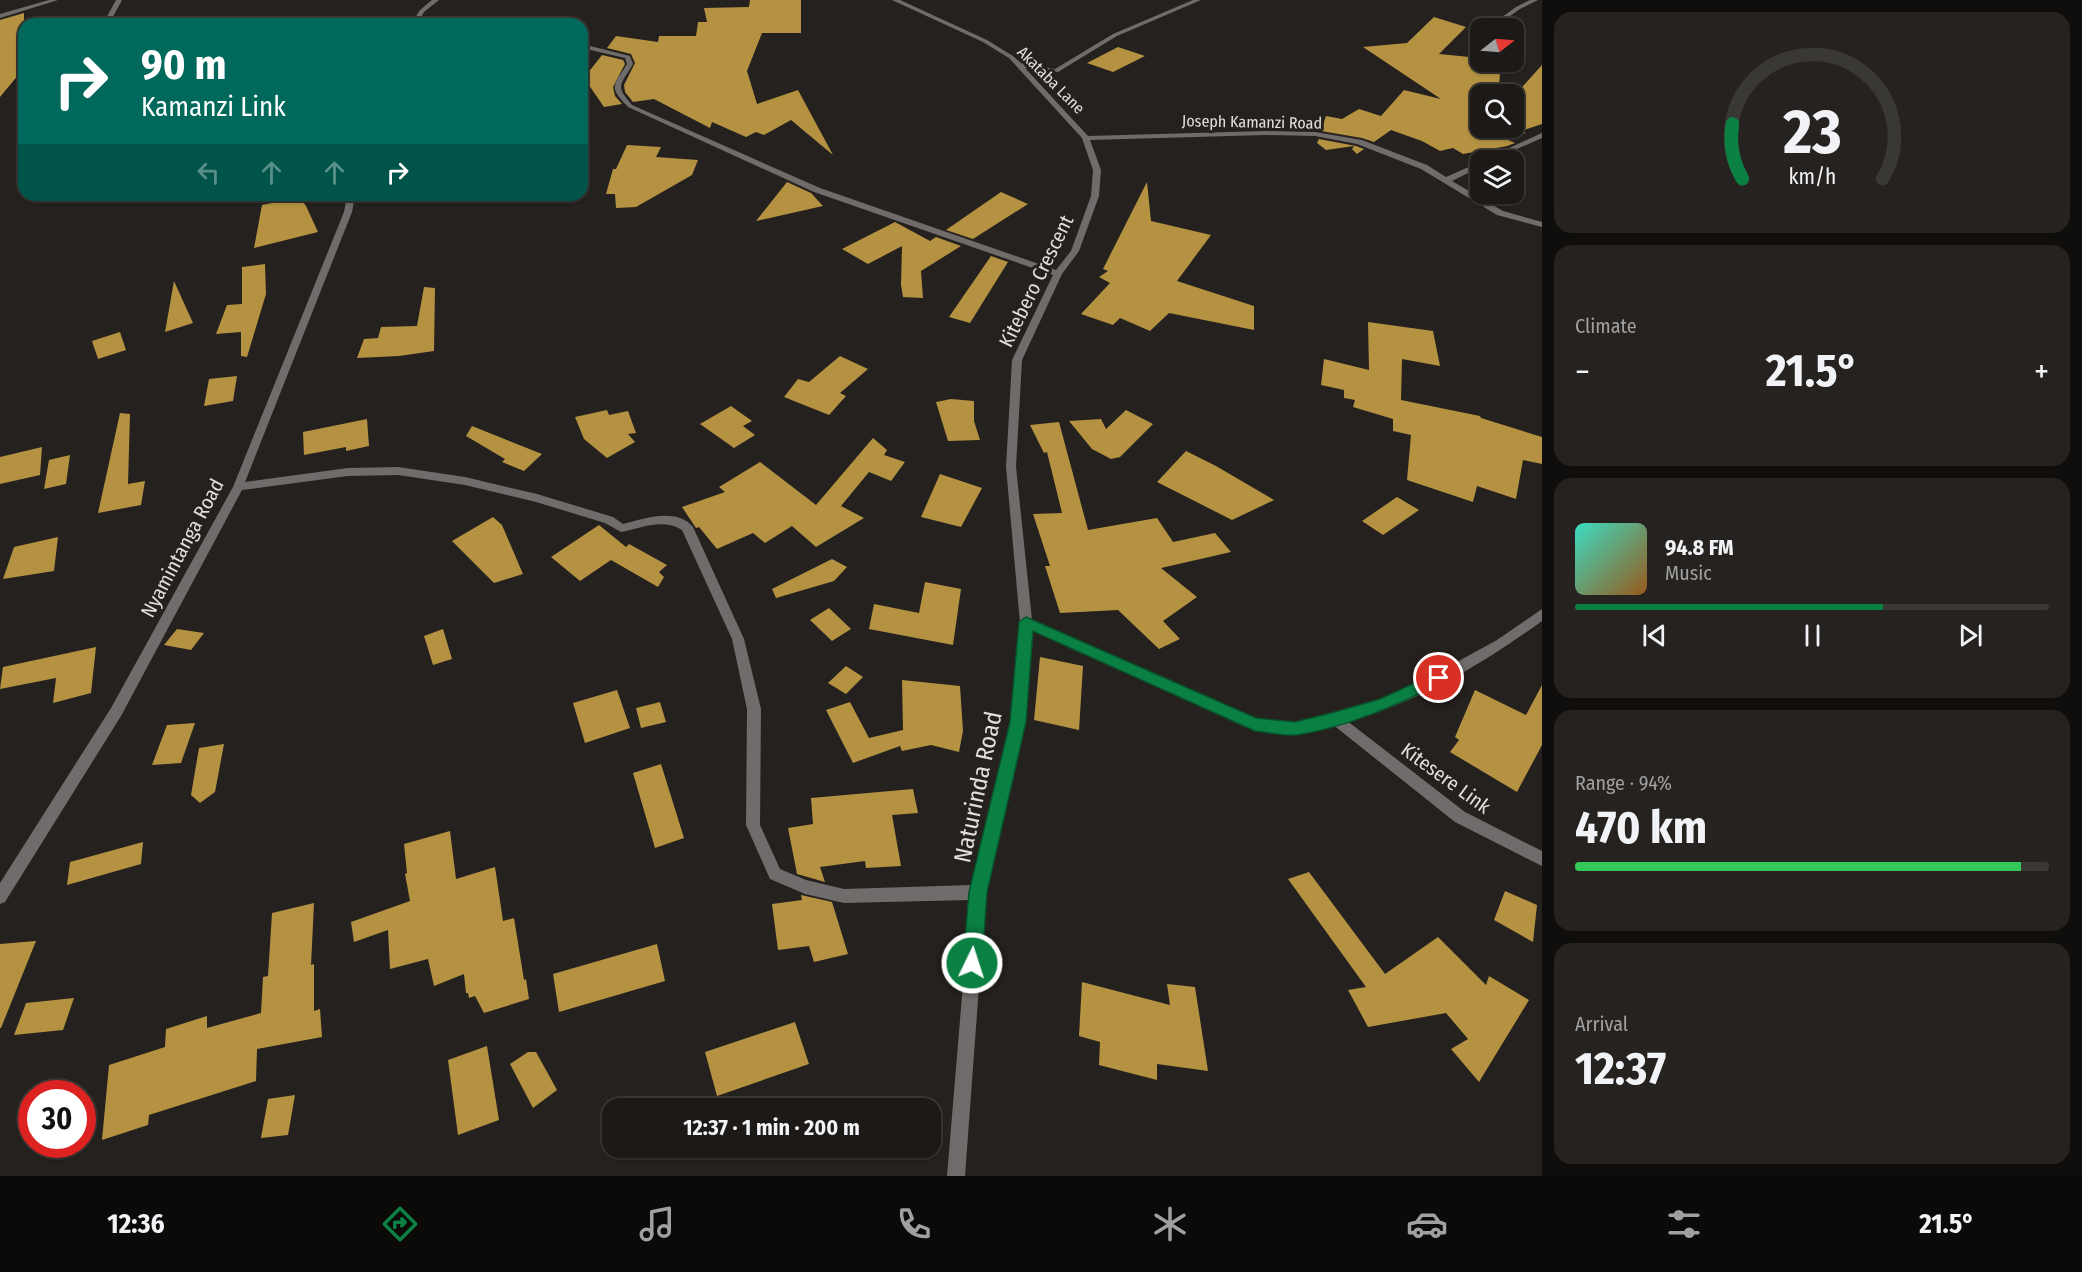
<!DOCTYPE html>
<html lang="en">
<head>
<meta charset="utf-8">
<style>
  body { margin:0; font-family:"Fira Sans Condensed",sans-serif; background:#25221f; color:#f1f3f6; height:100vh; display:flex; flex-direction:column; font-size:22px; white-space:nowrap }
  * { box-sizing:border-box; margin:0 }
  p { font-size:20px; color:#a0a0a1 }
  .icon { flex:none; width:33px; height:33px; fill:none; stroke:currentColor; stroke-width:2; stroke-linecap:round; stroke-linejoin:round }
  .map { position:relative; flex:1; overflow:hidden }
  .panel { display:flex; flex-direction:column; gap:12px; padding:12px; background:#0f0e0c; width:540px }
  .panel>* { flex:none }
  .top-card { position:absolute; left:18px; top:18px; width:570px; height:183px; border-radius:18px; box-shadow:0 2px 4px #0004,0 0 0 2px #3a3835; background:#00695c; color:#fff; overflow:hidden }
  .needle { width:39px; rotate:73deg }
  .controls { position:absolute; left:1470px; top:18px; display:grid; gap:12px }
  .controls a { display:grid; place-items:center; width:54px; height:54px; border-radius:12px; background:#1c1916; box-shadow:0 2px 4px #0004,0 0 0 2px #3a3835; font-size:30px }
  .speed { position:absolute; left:18px; top:1080px; display:flex; gap:12px; font-size:30px; font-weight:700; text-align:center }
  .speed>* { display:grid; place-content:center; width:78px; height:78px; border-radius:50%; background:#1c1916; box-shadow:0 2px 4px #0004,0 0 0 2px #3a3835; line-height:1 }
  .speed .limit { border:9px solid #d22; background:#fff; color:#111 }
  .pin { position:absolute; display:grid; place-items:center; width:51px; height:51px; color:#fff; margin:-26px; border:3px solid #fff; border-radius:50%; box-shadow:0 2px 6px #0007 }
  .me { position:absolute; width:66px; margin:-33px; rotate:4deg; stroke-linejoin:round; filter:drop-shadow(0 0 4px #0008) }
  .turn { display:flex; align-items:center; gap:21px; height:126px; padding:0 24px; font-size:27px }
  .turn .icon { width:78px; height:78px; stroke-width:2.5 }
  .turn b { display:block; font-size:42px; line-height:51px }
  .lanes { display:flex; align-items:center; height:57px; padding:0 24px; background:#0003; justify-content:center; gap:30px; direction:ltr }
  .lanes .off { opacity:.35 }
  .big { font-size:45px; font-weight:700; line-height:1.1 }
  .panel .widget { flex:1; display:flex; flex-direction:column; justify-content:center; gap:9px; min-width:0; padding:0 21px; border-radius:18px; background:#25221f }
  .panel .dial { align-items:center; gap:0 }
  .dial svg { height:156px; overflow:visible; fill:none; stroke:#3a3835; stroke-width:7; stroke-linecap:round; text-anchor:middle }
  .dial text { fill:#f1f3f6; stroke:none }
  .song { display:flex; align-items:center; gap:18px }
  .cover { width:72px; height:72px; border-radius:9px; background:linear-gradient(135deg,hsl(170 70% 55%),hsl(30 70% 35%)) }
  .played { height:6px; border-radius:3px; background:linear-gradient(90deg,#0b8043 65%,#3a3835 65%) }
  .keys { display:flex; justify-content:space-around; direction:ltr }
  .heat { display:flex; justify-content:space-between; align-items:center; font-size:33px; direction:ltr }
  .charge { height:9px; border-radius:4px; background:linear-gradient(90deg,#34c759 94%,#3a3835 0) }
  .trip { position:absolute; left:602px; top:1098px; width:339px; height:60px; border-radius:18px; background:#1c1916; box-shadow:0 2px 4px #0004,0 0 0 2px #3a3835; font-weight:700; line-height:60px; text-align:center }
  .tabs { display:flex; height:96px; justify-content:space-around; align-items:center; background:#0b0a09; color:#a0a0a1 }
  .tabs .icon { width:42px; height:42px }
  .tabs .selected { color:#0b8043 }
  .tabs b { font-size:27px; color:#f1f3f6 }
  main { display:flex; flex:1; min-height:0 }
  .map>svg:first-child { display:block }
  .building { fill:#b49241 }
  .lines { fill:none; stroke-linecap:round; stroke-linejoin:round }
  .street { fill:#6f6c6b; fill-rule:evenodd }
  .route { fill:#0b8043; stroke:#07532c; stroke-width:1.5 }
  .labels { text-anchor:middle; dominant-baseline:central; stroke-width:6; stroke-linejoin:round; paint-order:stroke }
  .far-street-label { font-size:16px; fill:#e2dfdd; stroke:#25211e }
  .street-label { font-size:20px; fill:#e2dfdd; stroke:#25211e }
  .near-street-label { font-size:24px; fill:#e2dfdd; stroke:#25211e }
</style>
</head>
<body>
<main>
<div class="map">
<svg width="1542" height="1176" viewBox="0 0 1542 1176">
  <rect width="100%" height="100%" fill="#25211e"/>
  <g class="building">
    <path d="M750 0H801V33H762L747 71 757 104 798 90 833 155 791 120 764 135 756 132 746 137 712 122 710 128 654 99 633 102 625 92 624 85 635 63 631 54 607 48 616 36 658 42 659 36H696L698 22H707L704 8 749 7Z"/>
    <path d="M24 13V68L0 97V20Z"/>
    <path d="M1434 17 1466 27 1439 54 1480 58V62H1492L1500 75 1498 94H1480V128H1514V96L1542 65V124L1521 131 1526 133 1506 139 1515 143 1507 146 1463 154 1453 148 1440 151 1422 141 1391 130 1374 142 1362 138 1321 131 1326 116 1342 119 1359 109 1381 116 1404 90 1441 99 1363 47 1407 43Z"/>
    <path d="M1118 47 1145 56 1113 72 1087 63Z"/>
    <path d="M602 55 623 60 625 64 613 87 615 96 622 104 604 107 584 78Z"/>
    <path d="M1319 139 1356 146 1364 149 1357 154 1352 149 1354 146 1326 150 1317 143Z"/>
    <path d="M627 145 661 147 656 157 698 160 692 175 636 207 616 208 615 194H606L613 169H616Z"/>
    <path d="M787 182 811 193 823 206 756 221Z"/>
    <path d="M1147 182 1151 221 1211 235 1177 281 1254 306V330L1169 313 1150 331 1120 318 1113 325 1081 314 1110 283 1099 277 1108 271 1103 269Z"/>
    <path d="M1001 192 1028 204 973 239 946 230Z"/>
    <path d="M266 195H298L306 206 318 232 254 248 262 205 272 203Z"/>
    <path d="M895 222 930 241 936 237 961 246 921 271 923 298 903 297 901 285 902 246 868 264 842 249Z"/>
    <path d="M991 256 1008 262 970 323 949 317Z"/>
    <path d="M265 264 266 294 247 357 241 356V332L216 334 227 305 242 304V267Z"/>
    <path d="M174 281 193 323 165 332Z"/>
    <path d="M424 287 435 288 434 351 399 356 357 358 364 339 378 338 381 327 417 326Z"/>
    <path d="M1368 322 1433 331 1440 366 1402 359 1401 400 1480 416 1481 418 1542 437V464L1523 460 1516 499 1477 486 1473 502 1407 480 1411 435 1393 431V419L1353 407 1355 400 1344 398V390L1321 385 1324 359 1369 370Z"/>
    <path d="M120 332 126 350 98 359 92 341Z"/>
    <path d="M840 356 868 369 840 393 846 396 829 415 784 397 798 379 809 382Z"/>
    <path d="M237 376 233 401 204 406 209 379Z"/>
    <path d="M951 399 974 401V421L980 440 948 441 936 402Z"/>
    <path d="M731 406 752 421 743 426 755 435 734 448 700 424Z"/>
    <path d="M607 410 609 415 628 411 636 433 628 434 635 442 607 458 584 439 575 417Z"/>
    <path d="M1126 410 1153 424 1120 457 1111 459 1092 449 1069 421 1101 419 1106 429Z"/>
    <path d="M120 413 130 414 128 484 145 481 141 505 98 513Z"/>
    <path d="M367 419 369 446 346 451V447L304 455 303 432Z"/>
    <path d="M1059 422 1088 530 1157 518 1173 542 1215 533 1231 552 1161 568 1197 597 1163 621 1180 639 1159 649 1118 610 1060 613 1045 566H1050L1033 514 1062 513 1047 452 1044 453 1030 425Z"/>
    <path d="M472 426 542 454 524 471 502 462 505 459 466 436Z"/>
    <path d="M873 438 887 450 884 455 905 462 891 481 869 472 841 506 864 518 816 547 792 526 765 543 753 533 717 549 699 527 696 528 682 507 725 492 719 487 760 462 816 505Z"/>
    <path d="M42 447 40 475 0 484V457Z"/>
    <path d="M1186 451 1216 466 1274 500 1232 520 1157 482Z"/>
    <path d="M70 455 66 484 44 489 49 460Z"/>
    <path d="M940 474 982 488 961 527 921 517Z"/>
    <path d="M1397 497 1419 510 1383 535 1362 521Z"/>
    <path d="M493 517 502 525 523 574 494 583 452 541Z"/>
    <path d="M599 525 626 547 629 544 667 565 659 572 664 577 658 587 611 560 580 581 551 557Z"/>
    <path d="M58 537 54 571 3 579 14 547Z"/>
    <path d="M832 559 847 567 834 581 776 598 772 589Z"/>
    <path d="M925 582 961 589 953 645 869 629 874 604 919 613Z"/>
    <path d="M829 608 851 629 832 641 810 620Z"/>
    <path d="M177 629 204 633 191 650 164 645Z"/>
    <path d="M443 629 452 659 433 665 424 636Z"/>
    <path d="M96 647 91 693 53 703 56 678 0 689 3 667Z"/>
    <path d="M1040 657 1083 666 1079 730 1034 720Z"/>
    <path d="M846 666 863 677 846 694 828 683Z"/>
    <path d="M902 680 960 686 963 731 959 752 931 745 902 751 900 746 853 763 826 710 850 702 869 738 903 730Z"/>
    <path d="M1542 685V745L1517 792 1450 752 1459 740 1455 737 1475 690 1526 715Z"/>
    <path d="M617 690 630 728 585 743 573 703Z"/>
    <path d="M660 702 666 722 641 728 636 708Z"/>
    <path d="M195 723 181 763 152 765 167 725Z"/>
    <path d="M224 744 215 792 200 803 191 795 199 748Z"/>
    <path d="M661 764 684 838 655 848 633 773Z"/>
    <path d="M913 789 918 813 892 815 901 866 866 868 865 861 820 867 825 882 797 874 788 828 813 824 811 798Z"/>
    <path d="M450 831 456 879 495 867 503 921 514 918 524 980 526 979 529 999 484 1013 475 996 469 998 468 993H466L464 974 434 986 428 959 390 969 388 930 354 942 351 922 410 901 405 874 407 873 404 844Z"/>
    <path d="M143 842 141 864 67 885 70 862Z"/>
    <path d="M1309 872 1385 974 1438 937 1486 985 1489 976 1529 1000 1479 1082 1451 1049 1468 1039 1446 1013 1368 1027 1348 990 1366 987 1288 879Z"/>
    <path d="M1505 891 1537 905 1533 942 1494 920Z"/>
    <path d="M801 895 832 902 848 954 814 962 809 946 778 950 772 904 802 900Z"/>
    <path d="M314 903 311 965 314 964V1011L320 1009 322 1037 257 1049 256 1081 149 1115 148 1125 102 1140 109 1065 165 1047 166 1029 207 1016V1028L261 1013 263 977 268 976 272 913Z"/>
    <path d="M36 941 1 1028H0V944Z"/>
    <path d="M657 944 665 981 559 1012 553 974Z"/>
    <path d="M1082 982 1170 1005 1167 984 1195 987 1208 1071 1157 1064V1080L1099 1065 1100 1042 1079 1036Z"/>
    <path d="M74 998 63 1030 14 1035 26 1003Z"/>
    <path d="M795 1022 809 1064 717 1096 705 1052Z"/>
    <path d="M487 1046 499 1120 458 1135 448 1060Z"/>
    <path d="M528 1052H536L557 1090 533 1108 510 1064Z"/>
    <path d="M295 1095 288 1135 261 1138 268 1099Z"/>
  </g>
  <g class="lines">
    <g class="street">
      <path d="M49 0H58L0 18V14Z"/>
      <path d="M116 0H122L109 24H103Z"/>
      <path d="M432 0H439L424 12 417 24H411L420 10Z"/>
      <path d="M892 0H900L987 40 1013 56 1021 63 1055 69 1113 34 1193 0H1201L1117 36 1058 72 1025 68 1088 136 1265 131 1315 132 1362 140 1427 165 1446 177 1480 162V167L1452 181 1503 211 1542 222V227L1497 215 1421 169 1357 144 1315 136 1265 135 1090 140 1101 170 1099 196 1079 251 1062 274 1022 360 1016 467 1032 620 1256 718 1295 722 1381 700 1413 686 1497 640 1542 609V621C1495 655 1441 689 1386 709 1374 714 1360 717 1346 720L1465 812 1542 851V866L1455 822 1332 724 1295 734 1255 730 1032 631 1025 722 986 892 965 1176H947L970 900 844 903 805 894 770 879 746 825 747 709 732 639 682 530C663 518 641 528 621 532L605 523 536 502 465 485 398 475 348 476 242 490 121 716 5 902 0 904V883L111 708 233 487 344 212 347 195H355L352 212 245 482 348 468 398 467 465 477 537 494 613 517 623 524C644 519 676 507 693 527L744 639 761 709 760 825 780 869 806 880 844 889 972 885 1011 722 1020 623 1006 467 1012 360 1053 275 814 192 628 107C608 86 613 87 627 64L625 58 582 48V44L630 56 633 64C621 85 614 85 632 105L820 188 1056 270 1071 251 1091 196 1093 170 1082 138 1009 58 983 42Z"/>
      <path d="M1530 0H1538L1520 9 1493 28 1488 27 1516 7Z"/>
      <path d="M1542 133V138L1492 160H1483Z"/>
    </g>
  </g>
  <path class="route" d="M1026 617 1256 718 1295 722 1335 712 1380 699 1439 672 1444 674 1446 678 1444 682C1399 704 1346 728 1296 735 1283 736 1268 732 1255 731L1033 631 1026 722 987 892 982 963 979 969 972 972 966 969 963 963 969 892 1010 722 1019 622Z"/>
  <g class="labels">
    <g class="far-street-label">
      <text transform="translate(1051 80) rotate(45)">Akataba Lane</text>
      <text transform="translate(1252 122) rotate(1)">Joseph Kamanzi Road</text>
    </g>
    <g class="street-label">
      <text transform="translate(1036 281) rotate(-64)">Kitebero Crescent</text>
      <text transform="translate(182 548) rotate(-62)">Nyamintanga Road</text>
      <text transform="translate(1446 778) rotate(36)">Kitesere Link</text>
    </g>
    <g class="near-street-label">
      <text transform="translate(978 787) rotate(-78)">Naturinda Road</text>
    </g>
  </g>
</svg>
<div class="controls">
<a><svg class="needle" viewBox="-14 -14 28 28"><path d="M0-13l5 13h-10z" fill="#e53935"/><path d="M0 13l5-13h-10z" fill="#a0a0a1"/></svg></a>
<a><svg class="icon" aria-label="search" viewBox="0 0 24 24"><circle cx="10" cy="10" r="6"/><path d="M15 15l6 6"/></svg></a>
<a><svg class="icon" aria-label="layers" viewBox="0 0 24 24"><path d="M12 4l9 5-9 5-9-5zM3 14l9 5 9-5"/></svg></a>
</div>
<div class="speed"><div class="limit">30</div></div>
<div class="pin" style="left:1439px;top:678px;background:#d93025"><svg class="icon" aria-label="arrive" viewBox="0 0 24 24"><path d="M6 21V4h12l-3 4 3 4H6"/></svg></div>
<svg class="me" style="left:972px;top:963px" viewBox="-20 -20 40 40"><circle r="17" fill="#0b8043" stroke="#fff" stroke-width="3"/><path d="M0-11L8 9 0 5-8 9z" fill="#fff"/></svg>
<div class="trip">12:37 · 1 min · 200 m</div>
<div class="top-card">
<div class="turn"><svg class="icon" aria-label="right" viewBox="0 0 24 24"><path d="M7 20v-9h11M14 6l5 5-5 5"/></svg><div><b>90 m</b>Kamanzi Link</div></div>
<div class="lanes"><svg class="icon off" aria-label="left" viewBox="0 0 24 24"><path d="M17 20v-9H6M10 6l-5 5 5 5"/></svg><svg class="icon off" aria-label="ahead" viewBox="0 0 24 24"><path d="M12 20V5M6 11l6-6 6 6"/></svg><svg class="icon off" aria-label="ahead" viewBox="0 0 24 24"><path d="M12 20V5M6 11l6-6 6 6"/></svg><svg class="icon" aria-label="right" viewBox="0 0 24 24"><path d="M7 20v-9h11M14 6l5 5-5 5"/></svg></div>
</div>
</div>
<section class="panel">
<div class="widget dial"><svg viewBox="0 0 100 80">
<path d="M14 69A42 42 0 1 1 86 69"/>
<path d="M14 69A42 42 0 0 1 9 41" stroke="#0b8043"/>
<text x="50" y="56" font-size="32" font-weight="700">23</text>
<text x="50" y="72" font-size="11">km/h</text>
</svg></div>
<div class="widget"><p>Climate</p>
<div class="heat"><a>−</a><b class="big">21.5°</b><a>+</a></div>
</div>
<div class="widget">
<div class="song"><i class="cover"></i><div><b>94.8 FM</b><p>Music</p></div></div>
<div class="played"></div>
<div class="keys"><svg class="icon" aria-label="previous" viewBox="0 0 24 24"><path d="M18 5L8 12l10 7zM5 5v14"/></svg><svg class="icon" aria-label="pause" viewBox="0 0 24 24"><path d="M8 5v14M16 5v14"/></svg><svg class="icon" aria-label="next" viewBox="0 0 24 24"><path d="M6 5l10 7-10 7zM19 5v14"/></svg></div>
</div>
<div class="widget"><p>Range · 94%</p><b class="big">470 km</b><div class="charge"></div></div>
<div class="widget"><p>Arrival</p><b class="big">12:37</b></div>
</section>
</main>
<nav class="tabs">
<b>12:36</b>
<svg class="icon selected" aria-label="directions" viewBox="0 0 24 24"><path d="M12 3l9 9-9 9-9-9zM9 14v-3h6M13 9l2 2-2 2"/></svg>
<svg class="icon" aria-label="music" viewBox="0 0 24 24"><path d="M9 18V5l10-2v13"/><circle cx="6" cy="18" r="3"/><circle cx="16" cy="16" r="3"/></svg>
<svg class="icon" aria-label="phone" viewBox="0 0 24 24"><path d="M5 4h4l2 5-3 2q2 4 5 5l2-3 5 2v4C11 20 4 13 5 4z"/></svg>
<svg class="icon" aria-label="climate" viewBox="0 0 24 24"><path d="M12 3v18M4 7l16 10M4 17L20 7"/></svg>
<svg class="icon" aria-label="car" viewBox="0 0 24 24"><path d="M5 17H2v-5l4-1 3-4h7l3 4 3 1v5h-3M9 17h6M6 11h13"/><circle cx="7" cy="17" r="2"/><circle cx="17" cy="17" r="2"/></svg>
<svg class="icon" aria-label="filters" viewBox="0 0 24 24"><path d="M4 7h16M4 17h16"/><circle cx="9" cy="7" r="2"/><circle cx="15" cy="17" r="2"/></svg>
<b>21.5°</b>
</nav>
</body>
</html>
